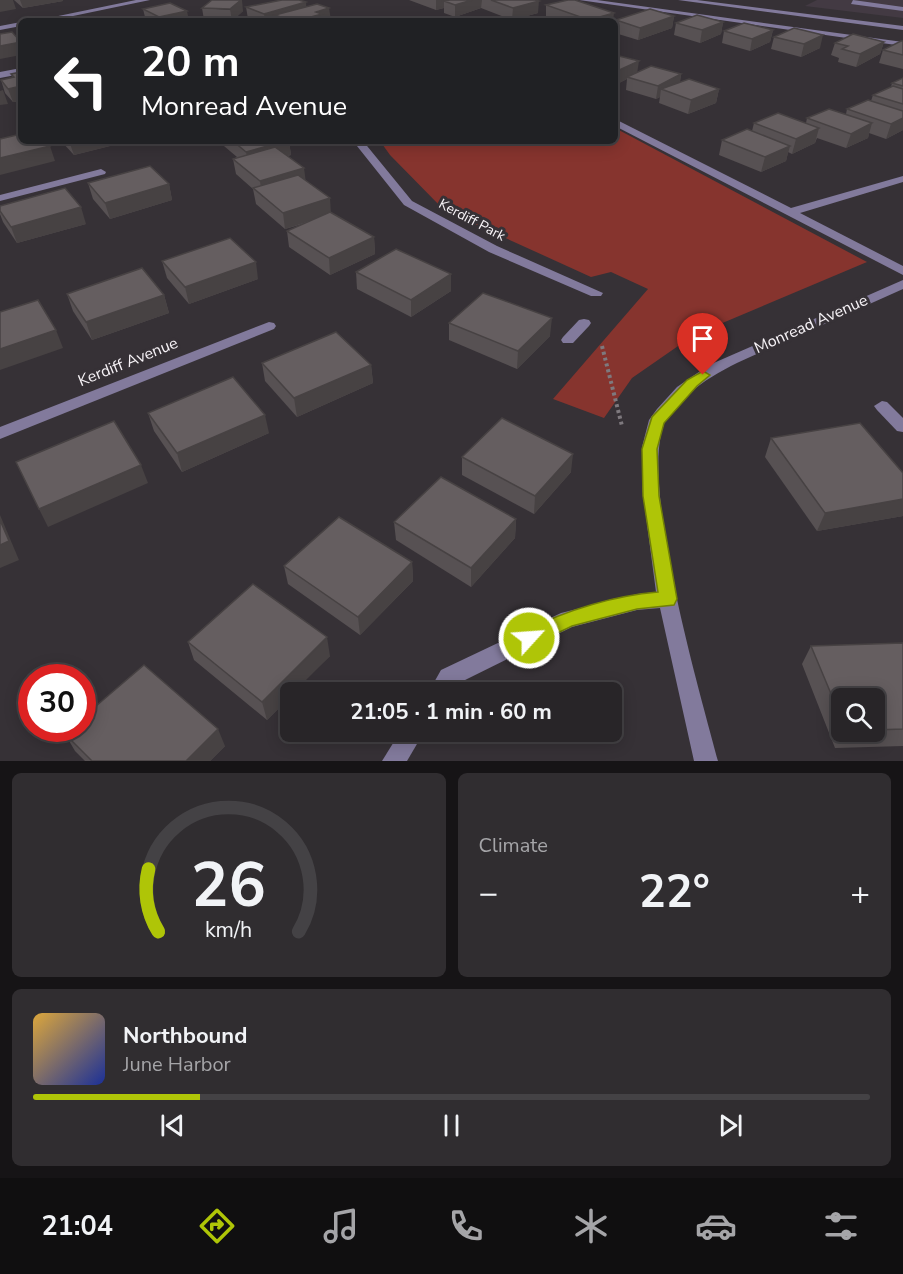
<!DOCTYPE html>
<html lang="en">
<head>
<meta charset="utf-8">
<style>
  body { margin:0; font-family:"Nunito Sans",sans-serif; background:#302d30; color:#f1f3f6; height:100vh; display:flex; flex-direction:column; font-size:22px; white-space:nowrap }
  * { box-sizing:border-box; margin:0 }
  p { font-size:20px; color:#a5a5a8 }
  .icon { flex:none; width:33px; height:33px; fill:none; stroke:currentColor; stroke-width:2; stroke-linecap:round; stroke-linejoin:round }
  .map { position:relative; height:761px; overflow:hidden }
  .sheet { display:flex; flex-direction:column; gap:12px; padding:12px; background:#161416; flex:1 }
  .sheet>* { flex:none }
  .top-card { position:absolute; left:18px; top:18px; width:600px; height:126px; border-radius:9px; box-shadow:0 3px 15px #0003,0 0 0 2px #444245; background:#202124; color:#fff; overflow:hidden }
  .controls { position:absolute; left:831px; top:688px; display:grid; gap:12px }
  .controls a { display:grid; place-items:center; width:54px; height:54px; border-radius:9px; background:#282528; box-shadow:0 3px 15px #0003,0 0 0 2px #444245; font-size:30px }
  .speed { position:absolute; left:18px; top:664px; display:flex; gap:12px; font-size:30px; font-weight:700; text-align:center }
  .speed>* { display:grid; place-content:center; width:78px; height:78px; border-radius:50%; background:#282528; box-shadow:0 3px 15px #0003,0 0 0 2px #444245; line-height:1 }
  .speed .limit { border:9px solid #d22; background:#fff; color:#111 }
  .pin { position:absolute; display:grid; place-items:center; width:51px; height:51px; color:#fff; margin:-62px -26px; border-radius:50% 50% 50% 0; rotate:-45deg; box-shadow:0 0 6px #0007 }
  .pin .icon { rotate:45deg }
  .me { position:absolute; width:66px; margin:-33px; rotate:64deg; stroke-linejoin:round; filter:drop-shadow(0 0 4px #0008) }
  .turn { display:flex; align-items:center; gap:21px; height:126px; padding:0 24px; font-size:27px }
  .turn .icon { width:78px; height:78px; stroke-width:2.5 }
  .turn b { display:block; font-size:42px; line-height:51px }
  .big { font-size:45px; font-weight:700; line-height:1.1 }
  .sheet .widget { flex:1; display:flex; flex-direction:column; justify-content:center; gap:9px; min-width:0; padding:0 21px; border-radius:9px; background:#302d30 }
  .sheet .dial { align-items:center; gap:0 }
  .dial svg { height:156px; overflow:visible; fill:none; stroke:#444245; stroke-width:7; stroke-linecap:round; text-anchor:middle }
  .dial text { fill:#f1f3f6; stroke:none }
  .song { display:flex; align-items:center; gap:18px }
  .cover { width:72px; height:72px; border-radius:9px; background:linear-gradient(135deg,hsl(40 70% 55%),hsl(230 70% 35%)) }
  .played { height:6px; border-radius:3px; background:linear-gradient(90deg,#afc507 20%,#444245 20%) }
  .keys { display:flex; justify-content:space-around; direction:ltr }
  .heat { display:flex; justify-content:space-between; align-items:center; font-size:33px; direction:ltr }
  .sheet .tiles { flex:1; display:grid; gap:12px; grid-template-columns:1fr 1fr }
  .widget:last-child { grid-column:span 2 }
  .trip { position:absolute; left:280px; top:682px; width:342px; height:60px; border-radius:9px; background:#282528; box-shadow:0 3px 15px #0003,0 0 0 2px #444245; font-weight:700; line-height:60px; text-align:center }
  .tabs { display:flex; height:96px; justify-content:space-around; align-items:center; background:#100f10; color:#a5a5a8 }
  .tabs .icon { width:42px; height:42px }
  .tabs .selected { color:#afc507 }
  .tabs b { font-size:27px; color:#f1f3f6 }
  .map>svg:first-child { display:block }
  .built { fill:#433a43 }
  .green { fill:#86342e }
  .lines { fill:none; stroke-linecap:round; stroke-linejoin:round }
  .path { stroke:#7e797e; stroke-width:4; stroke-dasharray:3 3; stroke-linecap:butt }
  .minor { fill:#827a9c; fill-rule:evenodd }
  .wall { fill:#575153; fill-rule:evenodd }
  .shaded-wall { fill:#474243 }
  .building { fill:#655e60; stroke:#474243; stroke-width:1.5 }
  .route { fill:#afc507; stroke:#728005; stroke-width:1.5 }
  .labels { text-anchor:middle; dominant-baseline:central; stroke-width:6; stroke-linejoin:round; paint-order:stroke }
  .far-street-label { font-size:14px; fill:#f7f3f7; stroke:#363136 }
  .street-label { font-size:16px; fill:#f7f3f7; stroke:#363136 }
</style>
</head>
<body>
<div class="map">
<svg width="903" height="761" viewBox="0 0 903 761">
  <rect width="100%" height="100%" fill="#363136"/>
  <path class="built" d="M817 0H903V18L805 6Z"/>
  <path class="green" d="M615 128 867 262 694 335 632 378 604 418 553 399 648 289 611 272 591 277 444 210 390 155 380 141H615Z"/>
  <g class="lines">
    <path class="path" d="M602 346 622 426"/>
    <g class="minor">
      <path d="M136 0H150L49 21H34Z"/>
      <path d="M579 0H597L903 42V46Z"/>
      <path d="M678 0H697L903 26V30Z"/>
      <path d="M853 0 903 7V11L851 4Z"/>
      <path d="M21 22V26L0 30V26Z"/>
      <path d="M21 68V74L0 78V72Z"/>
      <path d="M615 119 791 208 903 176V182L800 213 903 266V275L615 126Z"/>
      <path d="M353 141H363L412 201 497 246 603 293 601 296H591L489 252 404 205Z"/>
      <path d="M101 169 106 172 105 174 0 201V195Z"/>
      <path d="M903 280V289C866 306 828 322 791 339 747 359 699 375 669 415 632 463 702 699 718 761H694L660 608 637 610 572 627 457 684 451 693H428L441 670 561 613 637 594 656 592 642 486V447L649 420 657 409 677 387 709 365Z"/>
      <path d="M584 319 589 320 591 323 589 326 573 343H563L561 340 563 337 579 320Z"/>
      <path d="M269 322 274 323 276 326 274 329 0 439V427Z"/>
      <path d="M882 401 887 402 903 418V432L897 431 877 410 874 406Z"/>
      <path d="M400 732H424L407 761H382Z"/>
    </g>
  </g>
  <g class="wall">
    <path d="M14 0H63V1L23 8Z"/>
    <path d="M409 0H535L538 13 512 20 481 8 455 17 444 13V8L436 10Z"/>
    <path d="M306 2V7L330 19 338 21H252L248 19 246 7Z"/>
    <path d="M546 5 613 21H557L546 17Z"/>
    <path d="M202 8 243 11 232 21 204 20Z"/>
    <path d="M143 9 189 21H117H146Z"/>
    <path d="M674 16 672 28 638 40 615 33 616 20Z"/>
    <path d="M723 22 721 34 700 43 674 35 676 23Z"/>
    <path d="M773 30 770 42 750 51 722 43 724 31Z"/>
    <path d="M774 37 820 48 801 57 771 49Z"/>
    <path d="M903 41V69L879 63 883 50Z"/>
    <path d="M884 42 880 54 856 67 838 62 839 58 831 55 835 43Z"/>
    <path d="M615 55 637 72 681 74 680 82 719 89 716 103 688 114 659 103 660 97 656 99 626 90 627 79 615 85Z"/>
    <path d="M11 74 21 86V101L13 102 5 93 1 80 12 77Z"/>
    <path d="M903 78V130L886 139 869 133 868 138 846 148 817 138 815 143 792 154 788 152 786 161 761 172 719 155 722 140 752 131 754 123H806L807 118 846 114 847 109 871 101 873 95 891 87 892 83Z"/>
    <path d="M61 141H130L74 155Z"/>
    <path d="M223 141H289L291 155 288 156 306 181 331 213 374 237 375 254 330 275 289 247 287 231 306 223 285 229 256 204 253 189 236 174 233 159 237 157 224 146Z"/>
    <path d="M88 183 169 184 172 200 110 219 93 199Z"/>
    <path d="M0 206 86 224 17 243 3 222 0 214Z"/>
    <path d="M162 261 258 279 189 304 167 278Z"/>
    <path d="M356 272 451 291 411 317 357 289Z"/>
    <path d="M67 294 164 295 169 313 92 340 73 311Z"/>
    <path d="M449 323 550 336 517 369 449 340Z"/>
    <path d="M262 363 371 365 373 383 297 417 265 381Z"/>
    <path d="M148 413 269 433 182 472 154 431Z"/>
    <path d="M771 438 903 473V516L817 531 765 457Z"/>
    <path d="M462 457 571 472 534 514 462 475Z"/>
    <path d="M516 519 515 538 471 587 396 540 394 522Z"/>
    <path d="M412 562 413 581 360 635 288 584 284 566Z"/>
    <path d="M188 642 330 656 291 693V696L267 720 194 660Z"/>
    <path d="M903 643V746L835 748 802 664 811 646ZM842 699H874V732H842Z"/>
    <path d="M65 734 225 746 210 761H85L75 751Z"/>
  </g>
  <g class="shaded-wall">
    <path d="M0 0H13L16 9 0 12Z"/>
    <path d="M20 0H63V1L23 8Z"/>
    <path d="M241 0H242L243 11 232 21 230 9Z"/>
    <path d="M436 0H482L481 8 455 17V5L444 1V8L436 10Z"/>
    <path d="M539 1 538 13 512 20 513 8Z"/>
    <path d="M306 2 307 14 275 15 276 21H265L264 14Z"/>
    <path d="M329 8 331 20 326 21H296L316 12Z"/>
    <path d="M187 11 189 21H160L159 17Z"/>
    <path d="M614 13 613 21H589V20Z"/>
    <path d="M674 16 672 28 638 40 640 28Z"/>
    <path d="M723 22 721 34 700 43 702 30Z"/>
    <path d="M773 30 770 42 750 51 752 39Z"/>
    <path d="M823 35 820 48 801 57 804 44Z"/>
    <path d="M21 42V55L0 59V46Z"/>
    <path d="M884 42 880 54 856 67 860 54Z"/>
    <path d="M639 61 637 74 627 77V79L615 85V72Z"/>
    <path d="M681 74 679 88 661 89 660 97 656 99 658 86Z"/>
    <path d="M21 86V101L13 102 8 89Z"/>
    <path d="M719 89 716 103 688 114 691 100Z"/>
    <path d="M3 90 8 104 0 105V91Z"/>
    <path d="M903 118V130L886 139 891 124Z"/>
    <path d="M872 123 868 138 846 148 851 134Z"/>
    <path d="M819 128 815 143 792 154 796 139Z"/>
    <path d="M69 141H130L74 155Z"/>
    <path d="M285 141H289L291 155 249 167 246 152Z"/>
    <path d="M50 146 55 161 0 175V158Z"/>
    <path d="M790 146 786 161 761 172 765 157Z"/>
    <path d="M304 168 306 183 262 197 260 181Z"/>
    <path d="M169 184 172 200 110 219 105 203Z"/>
    <path d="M330 198 331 214 285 229 283 213Z"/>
    <path d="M81 207 86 224 17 243 11 227Z"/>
    <path d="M374 237 375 254 330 275 329 258Z"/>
    <path d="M256 262 258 279 189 304 185 287Z"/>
    <path d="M451 274V291L411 317V300Z"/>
    <path d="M164 295 169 313 92 340 86 322Z"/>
    <path d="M552 318 550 336 517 369 518 351Z"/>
    <path d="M56 330 63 348 0 370V349Z"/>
    <path d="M371 365 373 383 297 417 294 398Z"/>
    <path d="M265 415 269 433 182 472 177 453Z"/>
    <path d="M573 454 571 472 534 514 535 496Z"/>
    <path d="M141 465 148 483 48 527 39 509Z"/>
    <path d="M903 499V516L817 531 825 513Z"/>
    <path d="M0 515 19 560 0 568Z"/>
    <path d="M516 519 515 538 471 587V568Z"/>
    <path d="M412 562 413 581 360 635 358 617Z"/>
    <path d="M327 637 330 656 293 693H291V696L267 720 262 702Z"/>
    <path d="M218 729 225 746 210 761H186Z"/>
  </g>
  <g class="building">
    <path d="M212 0H241L230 9 202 8Z"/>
    <path d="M282 0H299L306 2 264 14 246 7Z"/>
    <path d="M450 0H472L455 5 444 1Z"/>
    <path d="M491 0H535L539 1 513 8Z"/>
    <path d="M568 0H575L614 13 589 20 546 5Z"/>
    <path d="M170 3 187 11 159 17 143 9Z"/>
    <path d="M317 4 329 8 316 12 322 14 296 21H292L275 15Z"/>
    <path d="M650 9 674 16 640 28 616 20Z"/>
    <path d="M697 15 723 22 702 30 676 23Z"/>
    <path d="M325 17 338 21H310Z"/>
    <path d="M744 23 773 30 752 39 724 31Z"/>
    <path d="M794 28 823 35 804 44 774 37Z"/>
    <path d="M12 32 21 42 0 46V34Z"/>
    <path d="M853 34 884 42 860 54 842 49 848 46 835 43Z"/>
    <path d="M901 41H903V55L883 50Z"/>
    <path d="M615 55 639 61 615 72Z"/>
    <path d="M651 66 681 74 658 86 627 77Z"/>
    <path d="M21 72V86L8 89 1 80 14 77 11 74Z"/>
    <path d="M903 78V86L892 83Z"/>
    <path d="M689 79 719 89 691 100 661 89Z"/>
    <path d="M893 86 903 89V104L873 95Z"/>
    <path d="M868 100 903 111V118L891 124 847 109Z"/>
    <path d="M829 109 872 123 851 134 807 118Z"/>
    <path d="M778 113 819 128 796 139 754 123Z"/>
    <path d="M747 129 790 146 765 157 722 140Z"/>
    <path d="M21 134V141H45L50 146 0 158V139Z"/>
    <path d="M233 141H285L246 152Z"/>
    <path d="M275 147 304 168 260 181 233 159Z"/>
    <path d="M150 166 169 184 105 203 88 183Z"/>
    <path d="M298 175 330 198 283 213 253 188Z"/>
    <path d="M65 188 81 207 11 227 0 211V206Z"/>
    <path d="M330 212 374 237 329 258 287 231Z"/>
    <path d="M230 238 256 262 185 287 162 261Z"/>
    <path d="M396 249 451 274 411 300 356 272Z"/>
    <path d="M142 268 164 295 86 322 67 294Z"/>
    <path d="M483 293 552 318 518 351 449 323Z"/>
    <path d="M38 300 56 330 0 349V312Z"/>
    <path d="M336 332 371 365 294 398 262 363Z"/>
    <path d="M233 377 265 415 177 453 148 413Z"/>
    <path d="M502 418 573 454 535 496 462 457Z"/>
    <path d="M114 421 141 465 39 509 16 462Z"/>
    <path d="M860 423 903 473V499L825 513 771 438Z"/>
    <path d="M441 477 516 519 471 568 394 522Z"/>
    <path d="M339 517 412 562 358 617 284 566Z"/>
    <path d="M0 520 9 541 0 545Z"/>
    <path d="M253 584 327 637 262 702 188 642Z"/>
    <path d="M903 643V729L874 730V699H842V720L811 646Z"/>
    <path d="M144 665 218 729 186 761H92L65 734 70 729H82V718Z"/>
  </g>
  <path class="route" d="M703 371 710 375 697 386 664 423 657 449 659 496 677 599 674 605 637 609 572 626 535 644 529 646 522 644 519 638 522 632C565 611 610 596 658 592L643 496 642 449 652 417 687 380Z"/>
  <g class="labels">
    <g class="far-street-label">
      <text transform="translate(472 220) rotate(28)">Kerdiff Park</text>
    </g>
    <g class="street-label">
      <text transform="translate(811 324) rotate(-24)">Monread Avenue</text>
      <text transform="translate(128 362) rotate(-22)">Kerdiff Avenue</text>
    </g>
  </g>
</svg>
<div class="controls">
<a><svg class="icon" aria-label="search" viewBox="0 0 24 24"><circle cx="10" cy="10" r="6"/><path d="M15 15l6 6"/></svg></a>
</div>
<div class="speed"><div class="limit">30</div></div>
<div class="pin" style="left:703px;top:375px;background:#d93025"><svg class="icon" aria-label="arrive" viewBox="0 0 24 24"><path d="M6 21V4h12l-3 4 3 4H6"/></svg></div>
<svg class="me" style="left:529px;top:638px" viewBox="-20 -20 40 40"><circle r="17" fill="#afc507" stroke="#fff" stroke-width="3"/><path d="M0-11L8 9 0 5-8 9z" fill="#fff"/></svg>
<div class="trip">21:05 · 1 min · 60 m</div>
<div class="top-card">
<div class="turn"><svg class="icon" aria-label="left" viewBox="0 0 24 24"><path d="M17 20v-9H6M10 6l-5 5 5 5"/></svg><div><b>20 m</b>Monread Avenue</div></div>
</div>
</div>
<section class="sheet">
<div class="tiles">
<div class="widget dial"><svg viewBox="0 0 100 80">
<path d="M14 69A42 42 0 1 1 86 69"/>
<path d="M14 69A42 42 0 0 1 9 37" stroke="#afc507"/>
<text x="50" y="56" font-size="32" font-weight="700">26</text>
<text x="50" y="72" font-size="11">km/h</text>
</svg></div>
<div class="widget"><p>Climate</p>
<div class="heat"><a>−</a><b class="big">22°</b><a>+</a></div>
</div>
<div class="widget">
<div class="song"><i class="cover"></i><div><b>Northbound</b><p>June Harbor</p></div></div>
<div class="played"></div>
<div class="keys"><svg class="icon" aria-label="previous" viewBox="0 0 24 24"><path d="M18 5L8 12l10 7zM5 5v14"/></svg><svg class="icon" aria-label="pause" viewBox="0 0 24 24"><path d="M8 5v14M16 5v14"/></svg><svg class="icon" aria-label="next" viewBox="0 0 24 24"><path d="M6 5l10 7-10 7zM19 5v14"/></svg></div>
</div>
</div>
</section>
<nav class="tabs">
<b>21:04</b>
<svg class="icon selected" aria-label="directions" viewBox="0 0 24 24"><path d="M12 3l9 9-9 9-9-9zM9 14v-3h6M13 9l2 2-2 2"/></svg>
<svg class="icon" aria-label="music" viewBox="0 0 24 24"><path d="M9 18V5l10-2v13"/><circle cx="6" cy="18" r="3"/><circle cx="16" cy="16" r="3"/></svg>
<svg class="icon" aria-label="phone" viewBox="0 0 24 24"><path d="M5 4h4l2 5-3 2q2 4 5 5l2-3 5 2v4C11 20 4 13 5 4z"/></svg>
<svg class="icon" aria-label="climate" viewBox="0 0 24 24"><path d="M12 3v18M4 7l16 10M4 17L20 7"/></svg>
<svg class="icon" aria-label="car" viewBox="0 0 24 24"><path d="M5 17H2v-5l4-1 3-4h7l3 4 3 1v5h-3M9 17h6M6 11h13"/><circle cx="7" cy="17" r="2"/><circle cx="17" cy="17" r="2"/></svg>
<svg class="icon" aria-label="filters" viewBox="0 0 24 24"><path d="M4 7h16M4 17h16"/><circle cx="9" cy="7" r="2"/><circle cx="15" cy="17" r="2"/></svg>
</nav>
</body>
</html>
